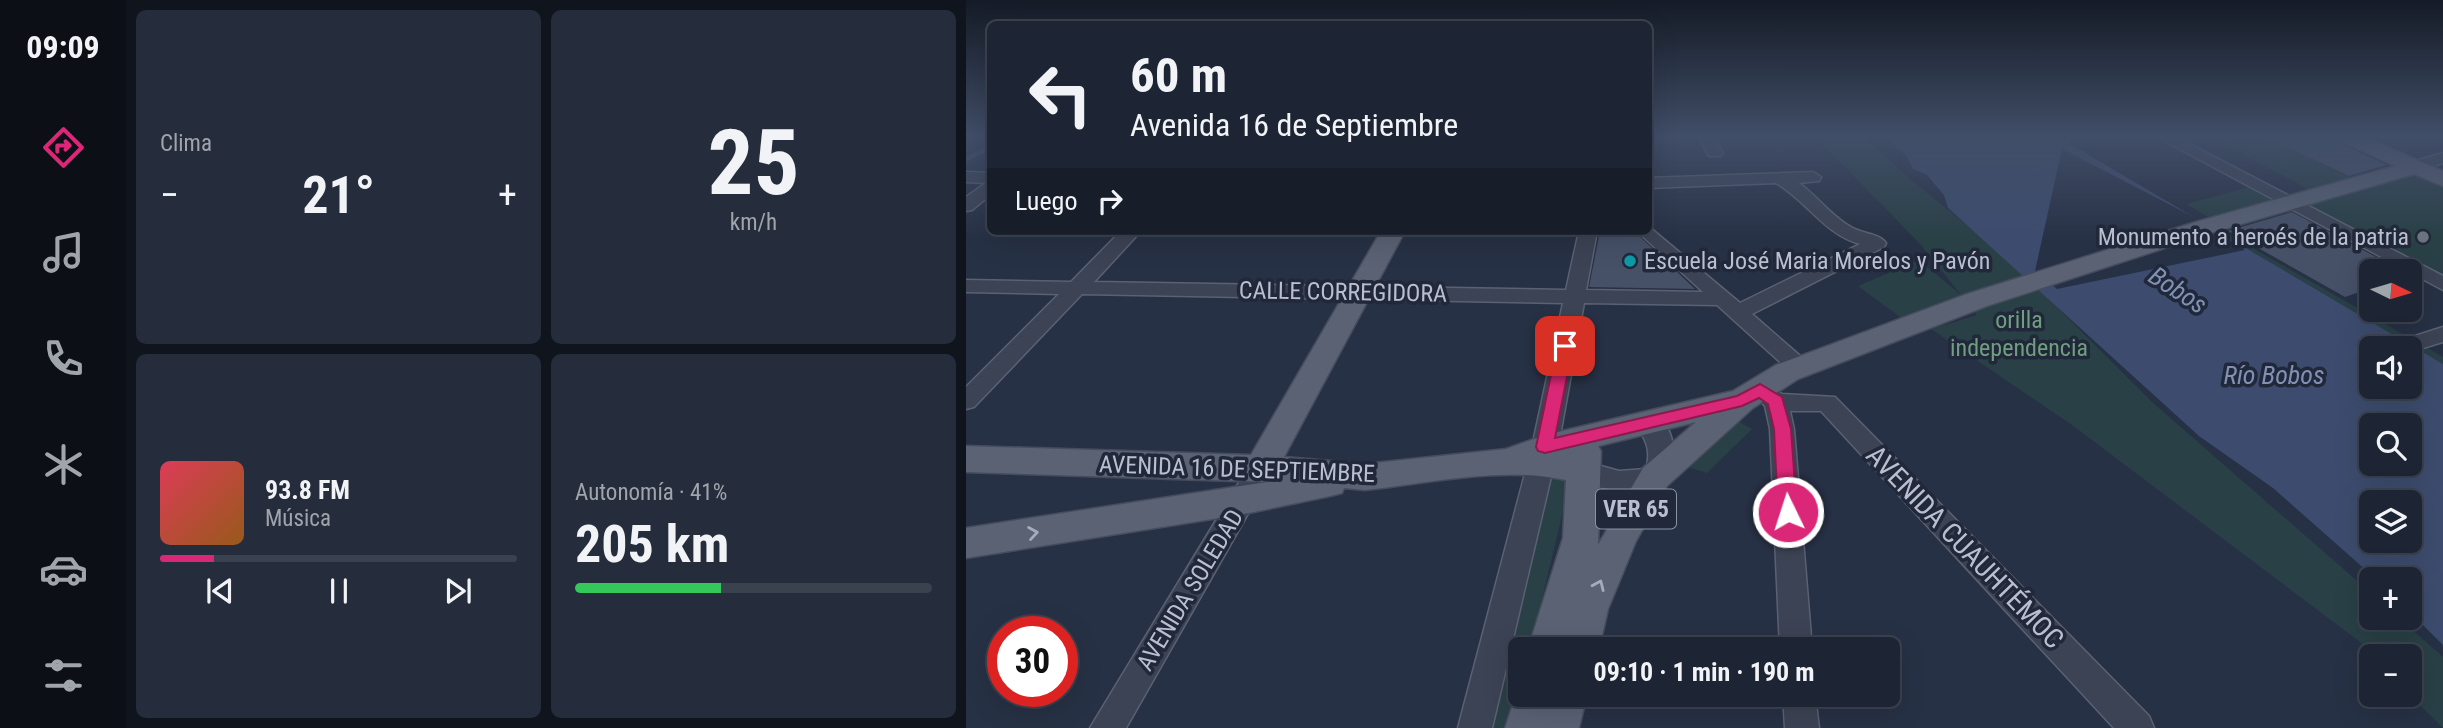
<!DOCTYPE html>
<html lang="es">
<head>
<meta charset="utf-8">
<style>
  body { margin:0; font-family:"Roboto Condensed",sans-serif; background:#252d3c; color:#f1f3f6; height:100vh; display:flex; flex-direction:column; font-size:26px; white-space:nowrap }
  * { box-sizing:border-box; margin:0 }
  p { font-size:23px; color:#a0a5ac }
  .icon { flex:none; width:38px; height:38px; fill:none; stroke:currentColor; stroke-width:2; stroke-linecap:round; stroke-linejoin:round }
  .map { position:relative; flex:1; overflow:hidden }
  .details { display:flex; flex-direction:column; gap:10px; padding:10px; background:#10141d; width:840px }
  .details>* { flex:none }
  .hud { position:absolute; left:21px; top:21px; width:665px; height:214px; border-radius:10px; box-shadow:0 7px 28px #0002,0 0 0 2px #3b424f; background:#1d2534; color:#f1f3f6; overflow:hidden }
  .needle { width:46px; rotate:95deg }
  .controls { position:absolute; left:1393px; top:259px; display:grid; gap:14px }
  .controls a { display:grid; place-items:center; width:63px; height:63px; border-radius:10px; background:#1d2534; box-shadow:0 7px 28px #0002,0 0 0 2px #3b424f; font-size:35px }
  .speed { position:absolute; left:21px; top:616px; display:flex; gap:14px; font-size:35px; font-weight:700; text-align:center }
  .speed>* { display:grid; place-content:center; width:91px; height:91px; border-radius:50%; background:#1d2534; box-shadow:0 7px 28px #0002,0 0 0 2px #3b424f; line-height:1 }
  .speed .limit { border:10px solid #d22; background:#fff; color:#111 }
  .pin { position:absolute; display:grid; place-items:center; width:60px; height:60px; color:#fff; margin:-30px; border-radius:14px; box-shadow:0 4px 10px #0006 }
  .me { position:absolute; width:77px; margin:-38px; rotate:356deg; stroke-linejoin:round; filter:drop-shadow(0 0 5px #0008) }
  .turn { display:flex; align-items:center; gap:24px; height:147px; padding:0 28px; font-size:32px }
  .turn .icon { width:91px; height:91px; stroke-width:2.5 }
  .turn b { display:block; font-size:49px; line-height:60px }
  .then { display:flex; align-items:center; height:66px; padding:0 28px; background:#0003; gap:14px; font-size:26px }
  .big { font-size:52px; font-weight:700; line-height:1.1 }
  .details .card { flex:1; display:flex; flex-direction:column; justify-content:center; gap:10px; min-width:0; padding:0 24px; border-radius:10px; background:#252d3c }
  .details .dial { align-items:center; gap:0 }
  .dial b { font-size:91px; line-height:1 }
  .song { display:flex; align-items:center; gap:21px }
  .cover { width:84px; height:84px; border-radius:10px; background:linear-gradient(135deg,hsl(350 70% 55%),hsl(30 70% 35%)) }
  .played { height:7px; border-radius:4px; background:linear-gradient(90deg,#db2777 15%,#3b424f 15%) }
  .keys { display:flex; justify-content:space-around; direction:ltr }
  .heat { display:flex; justify-content:space-between; align-items:center; font-size:38px; direction:ltr }
  .charge { height:10px; border-radius:5px; background:linear-gradient(90deg,#34c759 41%,#3b424f 0) }
  .details .tiles { flex:1; display:grid; gap:10px; grid-template-columns:repeat(2,1fr) }
  .trip { position:absolute; left:542px; top:637px; width:392px; height:70px; border-radius:10px; background:#1d2534; box-shadow:0 7px 28px #0002,0 0 0 2px #3b424f; font-weight:700; line-height:70px; text-align:center }
  main { display:flex; flex:1; min-height:0 }
  .menu { display:flex; flex-direction:column; width:126px; justify-content:space-around; align-items:center; background:#0c0f15; color:#a0a5ac }
  .menu .icon { width:49px; height:49px }
  .menu .active { color:#db2777 }
  .menu b { font-size:32px; color:#f1f3f6 }
  .map>svg:first-child { display:block }
  .green { fill:#294046 }
  .water { fill:#3d4c6e; fill-rule:evenodd }
  .pier { fill:#273145 }
  .lines { fill:none; stroke-linecap:round; stroke-linejoin:round }
  .stream { stroke:#3d4c6e; stroke-width:4.5 }
  .building { fill:#465067 }
  .minor-casing { stroke:#5a6172; stroke-width:3 }
  .major-casing { stroke:#454c5e; stroke-width:3 }
  .minor { fill:#3c4354; fill-rule:evenodd }
  .major { fill:#5a6274; fill-rule:evenodd }
  .oneway { stroke:#a6acbc }
  .route { fill:#db2777; stroke:#8e194d; stroke-width:2 }
  .worship-dot { fill:#6b7280; stroke:#20283a; stroke-width:2.5 }
  .culture-dot { fill:#0f9aa8; stroke:#20283a; stroke-width:2.5 }
  .labels { text-anchor:middle; dominant-baseline:central; stroke-width:7; stroke-linejoin:round; paint-order:stroke }
  .shield { fill:#20283a; stroke:#8b92a2; stroke-width:2 }
  .shield-label { font-size:23px; font-weight:bold; fill:#b9bfce }
  .poi-label { font-size:24px; fill:#b9bfce; stroke:#20283a; text-anchor:end }
  .street-label { font-size:24px; fill:#b9bfce; stroke:#20283a }
  .park-label { font-size:24px; fill:#709f80; stroke:#20283a }
  .water-label { font-size:26px; font-style:italic; fill:#8091b5; stroke:#20283a }
  .near-street-label { font-size:28px; fill:#b9bfce; stroke:#20283a }
</style>
</head>
<body>
<main>
<nav class="menu">
<b>09:09</b>
<svg class="icon active" aria-label="directions" viewBox="0 0 24 24"><path d="M12 3l9 9-9 9-9-9zM9 14v-3h6M13 9l2 2-2 2"/></svg>
<svg class="icon" aria-label="music" viewBox="0 0 24 24"><path d="M9 18V5l10-2v13"/><circle cx="6" cy="18" r="3"/><circle cx="16" cy="16" r="3"/></svg>
<svg class="icon" aria-label="phone" viewBox="0 0 24 24"><path d="M5 4h4l2 5-3 2q2 4 5 5l2-3 5 2v4C11 20 4 13 5 4z"/></svg>
<svg class="icon" aria-label="climate" viewBox="0 0 24 24"><path d="M12 3v18M4 7l16 10M4 17L20 7"/></svg>
<svg class="icon" aria-label="car" viewBox="0 0 24 24"><path d="M5 17H2v-5l4-1 3-4h7l3 4 3 1v5h-3M9 17h6M6 11h13"/><circle cx="7" cy="17" r="2"/><circle cx="17" cy="17" r="2"/></svg>
<svg class="icon" aria-label="filters" viewBox="0 0 24 24"><path d="M4 7h16M4 17h16"/><circle cx="9" cy="7" r="2"/><circle cx="15" cy="17" r="2"/></svg>
</nav>
<section class="details">
<div class="tiles">
<div class="card"><p>Clima</p>
<div class="heat"><a>−</a><b class="big">21°</b><a>+</a></div>
</div>
<div class="card dial"><b>25</b><p>km/h</p></div>
<div class="card">
<div class="song"><i class="cover"></i><div><b>93.8 FM</b><p>Música</p></div></div>
<div class="played"></div>
<div class="keys"><svg class="icon" aria-label="previous" viewBox="0 0 24 24"><path d="M18 5L8 12l10 7zM5 5v14"/></svg><svg class="icon" aria-label="pause" viewBox="0 0 24 24"><path d="M8 5v14M16 5v14"/></svg><svg class="icon" aria-label="next" viewBox="0 0 24 24"><path d="M6 5l10 7-10 7zM19 5v14"/></svg></div>
</div>
<div class="card"><p>Autonomía · 41%</p><b class="big">205 km</b><div class="charge"></div></div>
</div>
</section>
<div class="map">
<svg width="1477" height="728" viewBox="0 0 1477 728">
  <rect width="100%" height="100%" fill="#273145"/>
  <g class="green">
    <path d="M851 138H899L945 180 1044 260 1186 402 1405 593V618H1433L1477 657V728L1444 695V656H1408L1394 642 1106 425 965 329 1011 315 998 298 938 320 892 286 953 260 995 295 954 244Z"/>
    <path d="M1246 138H1264L1279 145 1304 138 1388 179 1346 191Z"/>
    <path d="M1450 168 1477 180V283L1331 206Z"/>
    <path d="M1284 187 1307 200 1246 219 1220 204Z"/>
    <path d="M1255 230 1477 357V364L1256 234Z"/>
    <path d="M766 418 786 429 741 473 722 467Z"/>
    <path d="M566 476 605 478 564 649H555V690L546 728H511Z"/>
  </g>
  <path class="water" d="M918 138H1094L1231 219 1131 167 1272 244 1256 234 1477 364V645L1444 612V579H1410L1307 488 1233 436 982 208 978 195 961 175 947 169 940 155ZM1405 348H1444V387H1405ZM1405 425H1444V464H1405ZM1405 502H1444V541H1405Z"/>
  <path class="pier" d="M1096 149 1231 219 1279 250 1091 289 1069 271Z"/>
  <g class="lines">
    <path class="stream" d="M0 159 24 148"/>
  </g>
  <g class="building">
    <path d="M1303 138H1371L1376 144 1421 165 1383 176Z"/>
    <path d="M1326 212 1436 271H1405V288L1379 297 1262 231Z"/>
    <path d="M634 231H668L729 289 623 287Z"/>
  </g>
  <g class="lines">
    <defs>
      <g id="minor">
        <path d="M733 138H749L757 153 755 156H743Z"/>
        <path d="M1087 138H1106L1098 143 1089 141Z"/>
        <path d="M1193 138H1212L1477 276V290Z"/>
        <path d="M1477 153V163L1449 172 1441 167 1443 163Z"/>
        <path d="M0 172 24 173V195L6 210 0 211V197L20 183 0 182Z"/>
        <path d="M847 172 855 177 853 181 833 183C851 196 865 216 885 227 896 234 913 233 920 243L918 247 786 314 840 361 843 366 840 371 832 374 824 371 751 305 618 303 592 447 526 728H492L566 447 597 303 116 294 8 407 0 409V387L93 294 0 292V280L105 282 155 231H175L128 282 600 290 613 231H631L620 290 737 292 671 231H682V226L774 303 894 244C858 234 841 201 810 183L682 188V178Z"/>
        <path d="M1477 327V342L1457 348 1449 346 1446 341 1449 336Z"/>
        <path d="M799 385 816 394 869 397 1183 716 1188 728H1148L855 411H824L828 429 846 649H814L804 429 799 406 787 393 791 387Z"/>
        <path d="M682 414C713 423 711 461 698 484 666 495 639 492 608 478L604 471 608 464 617 461 653 471 680 469C686 449 679 440 670 423L673 417Z"/>
        <path d="M295 458 304 461 308 468 160 728H124L286 461Z"/>
        <path d="M817 695H849L853 728H819Z"/>
      </g>
      <g id="major">
        <path d="M1374 138H1400L1477 171V186L1448 174 1248 232 1021 306 832 379 787 408 701 486 670 541 642 609 633 649H562L597 538 600 480C535 466 464 483 399 490L378 488 376 493 364 496 278 514 0 558V528L301 482 0 472V446L285 455 415 231H439L318 457 399 464 540 449 579 435 767 391 810 365 1001 294 1230 222 1429 166 1377 142ZM730 422 677 468 632 545 635 451 632 446Z"/>
        <path d="M555 680V695H621L613 728H539Z"/>
      </g>
    </defs>
    <use href="#minor" class="minor-casing"/>
    <use href="#major" class="major-casing"/>
    <use href="#minor" class="minor"/>
    <use href="#major" class="major"/>
  </g>
  <defs><path id="oneway-chevron" d="M-2-3.5L2.5 0L-2 3.5" fill="none" stroke-width="1.6" stroke-linecap="round" stroke-linejoin="round" transform="scale(1.75)"/></defs>
  <g class="oneway">
    <use href="#oneway-chevron" transform="translate(67 533) rotate(-9)"/>
    <use href="#oneway-chevron" transform="translate(633 585) rotate(-66)"/>
  </g>
  <linearGradient id="sky" x2="0" y2="1"><stop stop-color="#151b26"/><stop offset="0.57" stop-color="#414e68"/><stop offset="1" stop-color="#414e68" stop-opacity="0"/></linearGradient>
  <rect width="1477" height="240" fill="url(#sky)"/>
  <path class="route" d="M599 341 607 346 589 438 771 396 794 384 816 397 825 429 831 512 828 517 822 519 815 517 812 512 808 429 802 404 793 398 776 406 579 453 572 451 570 447 591 346Z"/>
  <circle class="worship-dot" cx="1457" cy="237" r="7"/>
  <circle class="culture-dot" cx="664" cy="261" r="7"/>
  <g class="labels">
    <rect class="shield" x="630" y="489.5" width="80" height="39" rx="5"/>
    <g class="shield-label">
      <text x="670" y="509">VER 65</text>
    </g>
    <g class="poi-label">
      <text x="1443" y="237">Monumento a heroés de la patria</text>
      <text x="678" y="261" text-anchor="start">Escuela José Maria Morelos y Pavón</text>
    </g>
    <g class="street-label">
      <text transform="translate(377 292) rotate(1)">CALLE CORREGIDORA</text>
      <text transform="translate(271 469) rotate(2)">AVENIDA 16 DE SEPTIEMBRE</text>
      <text transform="translate(224 590) rotate(-59)">AVENIDA SOLEDAD</text>
    </g>
    <g class="park-label">
      <text x="1053" y="320">orilla<tspan x="1053" dy="28">independencia</tspan></text>
    </g>
    <g class="water-label">
      <text transform="translate(1212 290) rotate(33)">Bobos</text>
      <text x="1308" y="375">Río Bobos</text>
    </g>
    <g class="near-street-label">
      <text transform="translate(999 547) rotate(46)">AVENIDA CUAUHTÉMOC</text>
    </g>
  </g>
</svg>
<div class="controls">
<a><svg class="needle" viewBox="-14 -14 28 28"><path d="M0-13l5 13h-10z" fill="#e53935"/><path d="M0 13l5-13h-10z" fill="#a0a5ac"/></svg></a>
<a><svg class="icon" aria-label="sound" viewBox="0 0 24 24"><path d="M4 9h4l5-4v14l-5-4H4zM17 9q2 3 0 6"/></svg></a>
<a><svg class="icon" aria-label="search" viewBox="0 0 24 24"><circle cx="10" cy="10" r="6"/><path d="M15 15l6 6"/></svg></a>
<a><svg class="icon" aria-label="layers" viewBox="0 0 24 24"><path d="M12 4l9 5-9 5-9-5zM3 14l9 5 9-5"/></svg></a>
<a>+</a>
<a>−</a>
</div>
<div class="speed"><div class="limit">30</div></div>
<div class="pin" style="left:599px;top:346px;background:#d93025"><svg class="icon" aria-label="arrive" viewBox="0 0 24 24"><path d="M6 21V4h12l-3 4 3 4H6"/></svg></div>
<svg class="me" style="left:822px;top:512px" viewBox="-20 -20 40 40"><circle r="17" fill="#db2777" stroke="#fff" stroke-width="3"/><path d="M0-11L8 9 0 5-8 9z" fill="#fff"/></svg>
<div class="trip">09:10 · 1 min · 190 m</div>
<div class="hud">
<div class="turn"><svg class="icon" aria-label="left" viewBox="0 0 24 24"><path d="M17 20v-9H6M10 6l-5 5 5 5"/></svg><div><b>60 m</b>Avenida 16 de Septiembre</div></div>
<div class="then">Luego<svg class="icon" aria-label="right" viewBox="0 0 24 24"><path d="M7 20v-9h11M14 6l5 5-5 5"/></svg></div>
</div>
</div>
</main>
</body>
</html>
